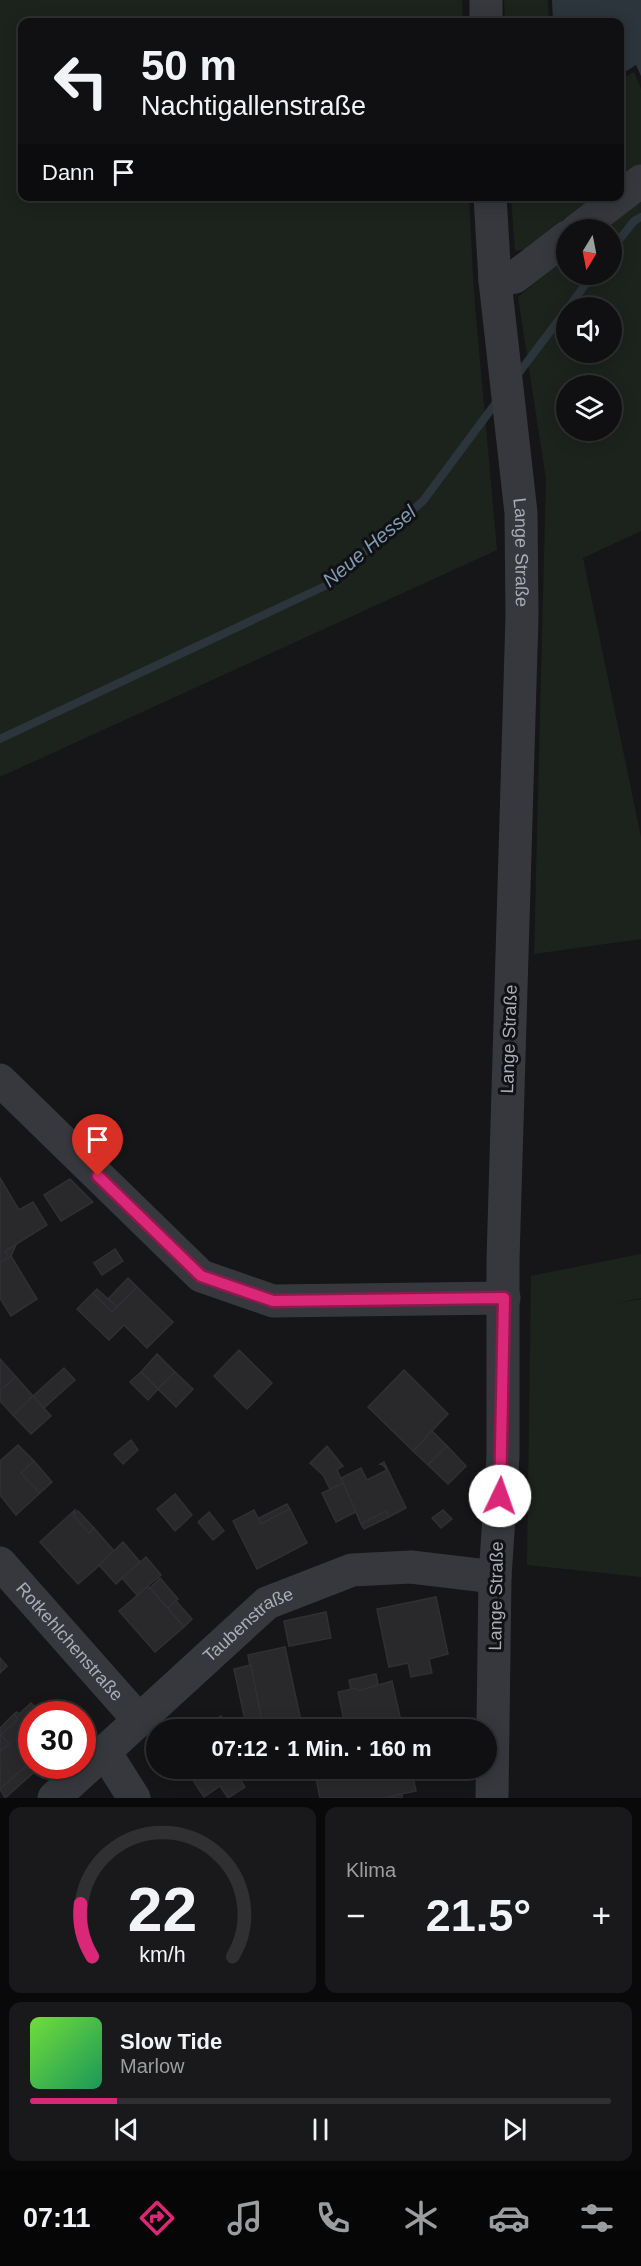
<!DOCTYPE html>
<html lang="de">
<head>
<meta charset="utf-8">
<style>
  body { margin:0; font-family:Helvetica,sans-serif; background:#19191b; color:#f1f3f6; height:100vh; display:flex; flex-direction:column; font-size:22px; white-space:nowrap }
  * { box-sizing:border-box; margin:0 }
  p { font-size:20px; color:#9c9d9f }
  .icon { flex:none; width:33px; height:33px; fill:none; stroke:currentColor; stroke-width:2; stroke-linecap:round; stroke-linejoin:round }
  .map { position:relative; height:1798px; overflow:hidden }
  .panel { display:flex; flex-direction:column; gap:9px; padding:9px; background:#09090a; flex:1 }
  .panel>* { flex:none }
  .banner { position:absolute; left:18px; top:18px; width:606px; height:183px; border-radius:12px; box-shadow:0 3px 15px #0003,0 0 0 2px #303032; background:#101012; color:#f1f3f6; overflow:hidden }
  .needle { width:39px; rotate:190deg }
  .fabs { position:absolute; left:556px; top:219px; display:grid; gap:12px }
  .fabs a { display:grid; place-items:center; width:66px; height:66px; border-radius:50%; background:#101012; box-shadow:0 3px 15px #0003,0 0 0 2px #303032; font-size:30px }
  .speed { position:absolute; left:18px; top:1701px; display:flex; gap:12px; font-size:30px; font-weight:700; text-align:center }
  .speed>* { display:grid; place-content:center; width:78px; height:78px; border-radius:50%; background:#101012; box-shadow:0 3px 15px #0003,0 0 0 2px #303032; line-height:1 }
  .speed .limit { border:9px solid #d22; background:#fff; color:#111 }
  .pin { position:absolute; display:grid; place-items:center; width:51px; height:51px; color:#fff; margin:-62px -26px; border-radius:50% 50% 50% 0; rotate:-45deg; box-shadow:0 0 6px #0007 }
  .pin .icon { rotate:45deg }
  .me { position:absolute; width:66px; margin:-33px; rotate:3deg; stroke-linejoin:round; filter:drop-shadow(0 0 4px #0008) }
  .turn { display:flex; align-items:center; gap:21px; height:126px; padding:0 24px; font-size:27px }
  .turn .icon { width:78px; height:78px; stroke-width:2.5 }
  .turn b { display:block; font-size:42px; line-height:51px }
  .then { display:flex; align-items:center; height:57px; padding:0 24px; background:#0003; gap:12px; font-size:22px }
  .big { font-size:45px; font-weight:800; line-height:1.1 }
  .panel .widget { flex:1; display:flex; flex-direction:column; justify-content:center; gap:9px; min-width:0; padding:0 21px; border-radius:12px; background:#19191b }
  .panel .dial { align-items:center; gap:0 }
  .dial svg { height:156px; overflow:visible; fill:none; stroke:#303032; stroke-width:7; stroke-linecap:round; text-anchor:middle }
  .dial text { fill:#f1f3f6; stroke:none }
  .song { display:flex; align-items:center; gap:18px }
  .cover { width:72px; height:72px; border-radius:9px; background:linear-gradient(135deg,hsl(100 70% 55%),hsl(150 70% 35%)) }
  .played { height:6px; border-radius:3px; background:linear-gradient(90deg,#db2777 15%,#303032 15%) }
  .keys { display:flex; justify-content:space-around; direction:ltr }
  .heat { display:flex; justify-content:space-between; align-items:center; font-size:33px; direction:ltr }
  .panel .tiles { flex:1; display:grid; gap:9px; grid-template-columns:1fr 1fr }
  .widget:last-child { grid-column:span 2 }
  .trip { position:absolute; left:146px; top:1719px; width:351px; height:60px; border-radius:30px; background:#101012; box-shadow:0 3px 15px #0003,0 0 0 2px #303032; font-weight:800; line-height:60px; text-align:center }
  .tab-bar { display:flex; height:96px; justify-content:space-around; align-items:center; background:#060607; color:#9c9d9f }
  .tab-bar .icon { width:42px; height:42px }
  .tab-bar .on { color:#db2777 }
  .tab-bar b { font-size:27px; color:#f1f3f6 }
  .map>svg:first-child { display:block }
  .green { fill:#1c231d; fill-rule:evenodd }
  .water { fill:#2c353c }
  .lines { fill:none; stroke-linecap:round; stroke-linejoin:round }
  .stream { stroke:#2c353c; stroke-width:8 }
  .building { fill:#29292c; stroke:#303034; stroke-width:1.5 }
  .street { stroke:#37383d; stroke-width:33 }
  .route-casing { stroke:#8e194d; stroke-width:15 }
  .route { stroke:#db2777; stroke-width:10 }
  .labels { text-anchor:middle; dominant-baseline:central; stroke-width:6; stroke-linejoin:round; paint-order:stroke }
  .street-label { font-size:18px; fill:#a8adb8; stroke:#111113 }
  .water-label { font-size:20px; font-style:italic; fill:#7f9bb3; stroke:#111113 }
</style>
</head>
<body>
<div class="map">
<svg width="641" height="1798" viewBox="0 0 641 1798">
  <rect width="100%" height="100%" fill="#161618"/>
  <g class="green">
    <path d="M0 0H462L463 22H22V196L469 197 474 294 497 550 0 777Z"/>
    <path d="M504 0H548L549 22H505Z"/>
    <path d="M634 72 641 89V165L620 181V80Z"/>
    <path d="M641 196V531L583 558 641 837V939L534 954 546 479 518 297 567 257V274H612V230L600 229ZM567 308H612V352H567ZM567 386H612V430H567Z"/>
    <path d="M511 197H600L535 247 515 251Z"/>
    <path d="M641 1254V1298L611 1304 641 1299V1577L527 1565 531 1276Z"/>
  </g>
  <path class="water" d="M552 0H641V76L636 65 620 75V22H553Z"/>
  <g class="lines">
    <g class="stream">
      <path d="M612 249 634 221 641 217"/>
      <path d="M568 308 593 274"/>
      <path d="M515 378 567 309"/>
      <path d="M0 739 325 586 423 501 498 400"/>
    </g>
  </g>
  <g class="building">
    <path d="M0 1178 19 1210 33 1202 47 1225 5 1251 9 1257 0 1263Z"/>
    <path d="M70 1179 93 1202 61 1221 44 1195Z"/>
    <path d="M16 1245 11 1256 9 1257 5 1251Z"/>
    <path d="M115 1249 123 1261 102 1275 94 1263Z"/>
    <path d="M11 1256 37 1299 11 1316 0 1298V1263Z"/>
    <path d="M128 1278 137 1287 117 1307 108 1299Z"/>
    <path d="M137 1287 173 1322 147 1348 124 1325 109 1340 77 1309 93 1293 112 1312Z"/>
    <path d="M97 1289 117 1307 112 1312 93 1293Z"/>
    <path d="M239 1350 272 1383 247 1409 214 1376Z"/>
    <path d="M157 1354 175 1372 158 1389 141 1372Z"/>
    <path d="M0 1359 16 1377 0 1391Z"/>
    <path d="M64 1368 75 1380 44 1408 33 1396Z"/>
    <path d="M404 1370 448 1414 413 1451 368 1407Z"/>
    <path d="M141 1372 158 1389 148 1400 130 1382Z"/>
    <path d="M175 1372 193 1389 176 1407 158 1389Z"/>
    <path d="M16 1377 33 1396 13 1415 0 1401V1391Z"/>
    <path d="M33 1396 51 1416 31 1434 13 1415Z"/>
    <path d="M432 1431 447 1446 428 1465 413 1451Z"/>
    <path d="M131 1440 138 1450 123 1464 114 1454Z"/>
    <path d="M18 1445 34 1461 21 1473 40 1493 16 1515 0 1495V1461Z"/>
    <path d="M327 1446 343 1466 337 1470 343 1483 330 1489 323 1475 310 1463Z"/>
    <path d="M447 1446 466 1466 448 1484 428 1465Z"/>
    <path d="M34 1461 52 1482 40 1493 21 1473Z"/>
    <path d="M384 1462 406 1508 389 1517 386 1511 361 1524 341 1478 361 1468 367 1480 387 1470 383 1465 380 1464Z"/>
    <path d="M343 1483 356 1512 336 1522 322 1493Z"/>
    <path d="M175 1494 192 1515 175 1531 157 1509Z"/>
    <path d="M287 1504 290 1509 261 1524 259 1518Z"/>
    <path d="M76 1509 73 1515 89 1533 94 1528 115 1552 78 1584 40 1542Z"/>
    <path d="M290 1509 307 1543 257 1569 233 1521 254 1510 261 1524Z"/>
    <path d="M443 1510 452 1519 441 1528 432 1518Z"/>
    <path d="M78 1511 94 1528 89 1533 73 1515Z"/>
    <path d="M386 1511 389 1517 364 1529 361 1524Z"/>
    <path d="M209 1512 224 1531 213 1540 198 1522Z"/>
    <path d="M123 1542 140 1562 116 1584 99 1565Z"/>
    <path d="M146 1557 161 1575 137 1595 122 1578Z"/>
    <path d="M160 1578 178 1599 168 1608 150 1588Z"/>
    <path d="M148 1586 184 1627 155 1652 119 1611Z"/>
    <path d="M436 1597 448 1654 429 1659 432 1673 411 1677 408 1663 389 1667 377 1609Z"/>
    <path d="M176 1601 192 1619 184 1627 168 1608Z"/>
    <path d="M326 1612 331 1638 289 1646 284 1621Z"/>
    <path d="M285 1647 301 1721 262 1730 248 1655Z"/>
    <path d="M0 1658 7 1666 0 1673Z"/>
    <path d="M251 1665 263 1727 247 1730 234 1669Z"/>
    <path d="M376 1674 378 1684 359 1691 351 1690 349 1680Z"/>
    <path d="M392 1681 403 1730H346L338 1692 356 1688 359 1691Z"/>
    <path d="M31 1703 42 1714H32V1761L0 1789V1752L9 1744 1 1735 18 1719 14 1714 17 1712 19 1714Z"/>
    <path d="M14 1714 18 1719 1 1735 9 1744 0 1752V1728Z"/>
    <path d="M221 1716 231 1730H200Z"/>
    <path d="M32 1761V1766H41L5 1798 0 1789Z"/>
    <path d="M185 1768H247L237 1775 245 1787 228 1798 220 1786 204 1797Z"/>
    <path d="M314 1768H411L416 1791 383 1798H320Z"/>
    <path d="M402 1794V1798H383Z"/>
  </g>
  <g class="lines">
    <g class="street">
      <path d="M486 0V22"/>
      <path id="s1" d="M490 196 495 281 521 513 522 616 503 1260V1456L495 1577 492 1798"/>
      <path d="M577 230 641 181"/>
      <path d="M495 281 515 277 567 237"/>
      <path d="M0 1080 201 1276 273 1301 504 1298"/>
      <path id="s2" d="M0 1563 138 1719"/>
      <path d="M105 1752 134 1798"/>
      <path id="s3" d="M54 1798 267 1603 352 1570 411 1567 495 1577"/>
    </g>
  </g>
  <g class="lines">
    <defs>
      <path id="route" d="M98 1176 201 1276 273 1301 504 1298 500 1496"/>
    </defs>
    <use href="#route" class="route-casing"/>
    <use href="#route" class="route"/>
  </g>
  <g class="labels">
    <g class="street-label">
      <text stroke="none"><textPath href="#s1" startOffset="358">Lange Straße</textPath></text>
      <text transform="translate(509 1039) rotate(-88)">Lange Straße</text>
      <text transform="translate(496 1596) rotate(-89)">Lange Straße</text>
      <text stroke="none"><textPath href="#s3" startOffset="261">Taubenstraße</textPath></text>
      <text stroke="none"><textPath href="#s2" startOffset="105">Rotkehlchenstraße</textPath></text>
    </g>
    <g class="water-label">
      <text transform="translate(369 546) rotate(-40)">Neue Hessel</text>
    </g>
  </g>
</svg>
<div class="fabs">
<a><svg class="needle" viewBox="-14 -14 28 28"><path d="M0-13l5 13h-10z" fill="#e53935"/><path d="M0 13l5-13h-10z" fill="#9c9d9f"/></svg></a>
<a><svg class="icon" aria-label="sound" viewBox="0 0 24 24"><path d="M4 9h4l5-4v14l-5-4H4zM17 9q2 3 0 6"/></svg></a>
<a><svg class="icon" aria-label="layers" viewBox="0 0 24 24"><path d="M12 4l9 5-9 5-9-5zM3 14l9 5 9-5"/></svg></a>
</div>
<div class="speed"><div class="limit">30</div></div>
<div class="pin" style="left:98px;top:1176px;background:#d93025"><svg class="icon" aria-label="arrive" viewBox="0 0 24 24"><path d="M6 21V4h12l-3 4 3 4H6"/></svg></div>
<svg class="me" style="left:500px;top:1496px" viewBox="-20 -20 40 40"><circle r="19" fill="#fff"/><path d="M0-13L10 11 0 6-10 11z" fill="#db2777"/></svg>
<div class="trip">07:12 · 1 Min. · 160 m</div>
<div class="banner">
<div class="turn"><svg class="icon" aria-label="left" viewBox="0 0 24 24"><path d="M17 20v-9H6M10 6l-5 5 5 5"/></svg><div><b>50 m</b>Nachtigallenstraße</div></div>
<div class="then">Dann<svg class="icon" aria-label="arrive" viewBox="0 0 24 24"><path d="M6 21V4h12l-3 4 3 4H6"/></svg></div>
</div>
</div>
<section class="panel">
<div class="tiles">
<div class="widget dial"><svg viewBox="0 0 100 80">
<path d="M14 69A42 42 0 1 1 86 69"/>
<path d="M14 69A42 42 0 0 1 8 42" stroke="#db2777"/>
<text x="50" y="56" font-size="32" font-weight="700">22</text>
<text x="50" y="72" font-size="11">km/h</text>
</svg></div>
<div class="widget"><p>Klima</p>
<div class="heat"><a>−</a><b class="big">21.5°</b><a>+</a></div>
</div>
<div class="widget">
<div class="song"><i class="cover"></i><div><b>Slow Tide</b><p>Marlow</p></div></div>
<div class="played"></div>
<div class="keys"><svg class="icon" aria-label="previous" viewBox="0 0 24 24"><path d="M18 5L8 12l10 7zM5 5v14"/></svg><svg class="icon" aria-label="pause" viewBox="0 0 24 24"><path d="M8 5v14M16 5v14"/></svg><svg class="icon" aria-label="next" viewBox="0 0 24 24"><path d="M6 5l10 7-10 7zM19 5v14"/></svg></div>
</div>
</div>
</section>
<nav class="tab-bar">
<b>07:11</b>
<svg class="icon on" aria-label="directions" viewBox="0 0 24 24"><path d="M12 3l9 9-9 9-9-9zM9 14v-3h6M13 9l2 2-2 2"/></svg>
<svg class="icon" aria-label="music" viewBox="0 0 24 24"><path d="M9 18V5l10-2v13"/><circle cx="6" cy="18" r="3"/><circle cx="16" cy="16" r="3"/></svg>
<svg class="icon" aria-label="phone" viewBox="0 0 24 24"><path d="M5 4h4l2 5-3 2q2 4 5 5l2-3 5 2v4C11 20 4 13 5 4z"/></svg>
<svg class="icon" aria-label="climate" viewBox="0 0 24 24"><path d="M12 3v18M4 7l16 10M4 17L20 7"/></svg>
<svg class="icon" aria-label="car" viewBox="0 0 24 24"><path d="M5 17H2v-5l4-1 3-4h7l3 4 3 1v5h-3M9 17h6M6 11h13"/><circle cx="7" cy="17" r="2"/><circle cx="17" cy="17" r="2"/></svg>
<svg class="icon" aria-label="filters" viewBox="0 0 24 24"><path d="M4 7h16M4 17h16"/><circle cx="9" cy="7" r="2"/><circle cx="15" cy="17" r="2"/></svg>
</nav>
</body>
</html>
